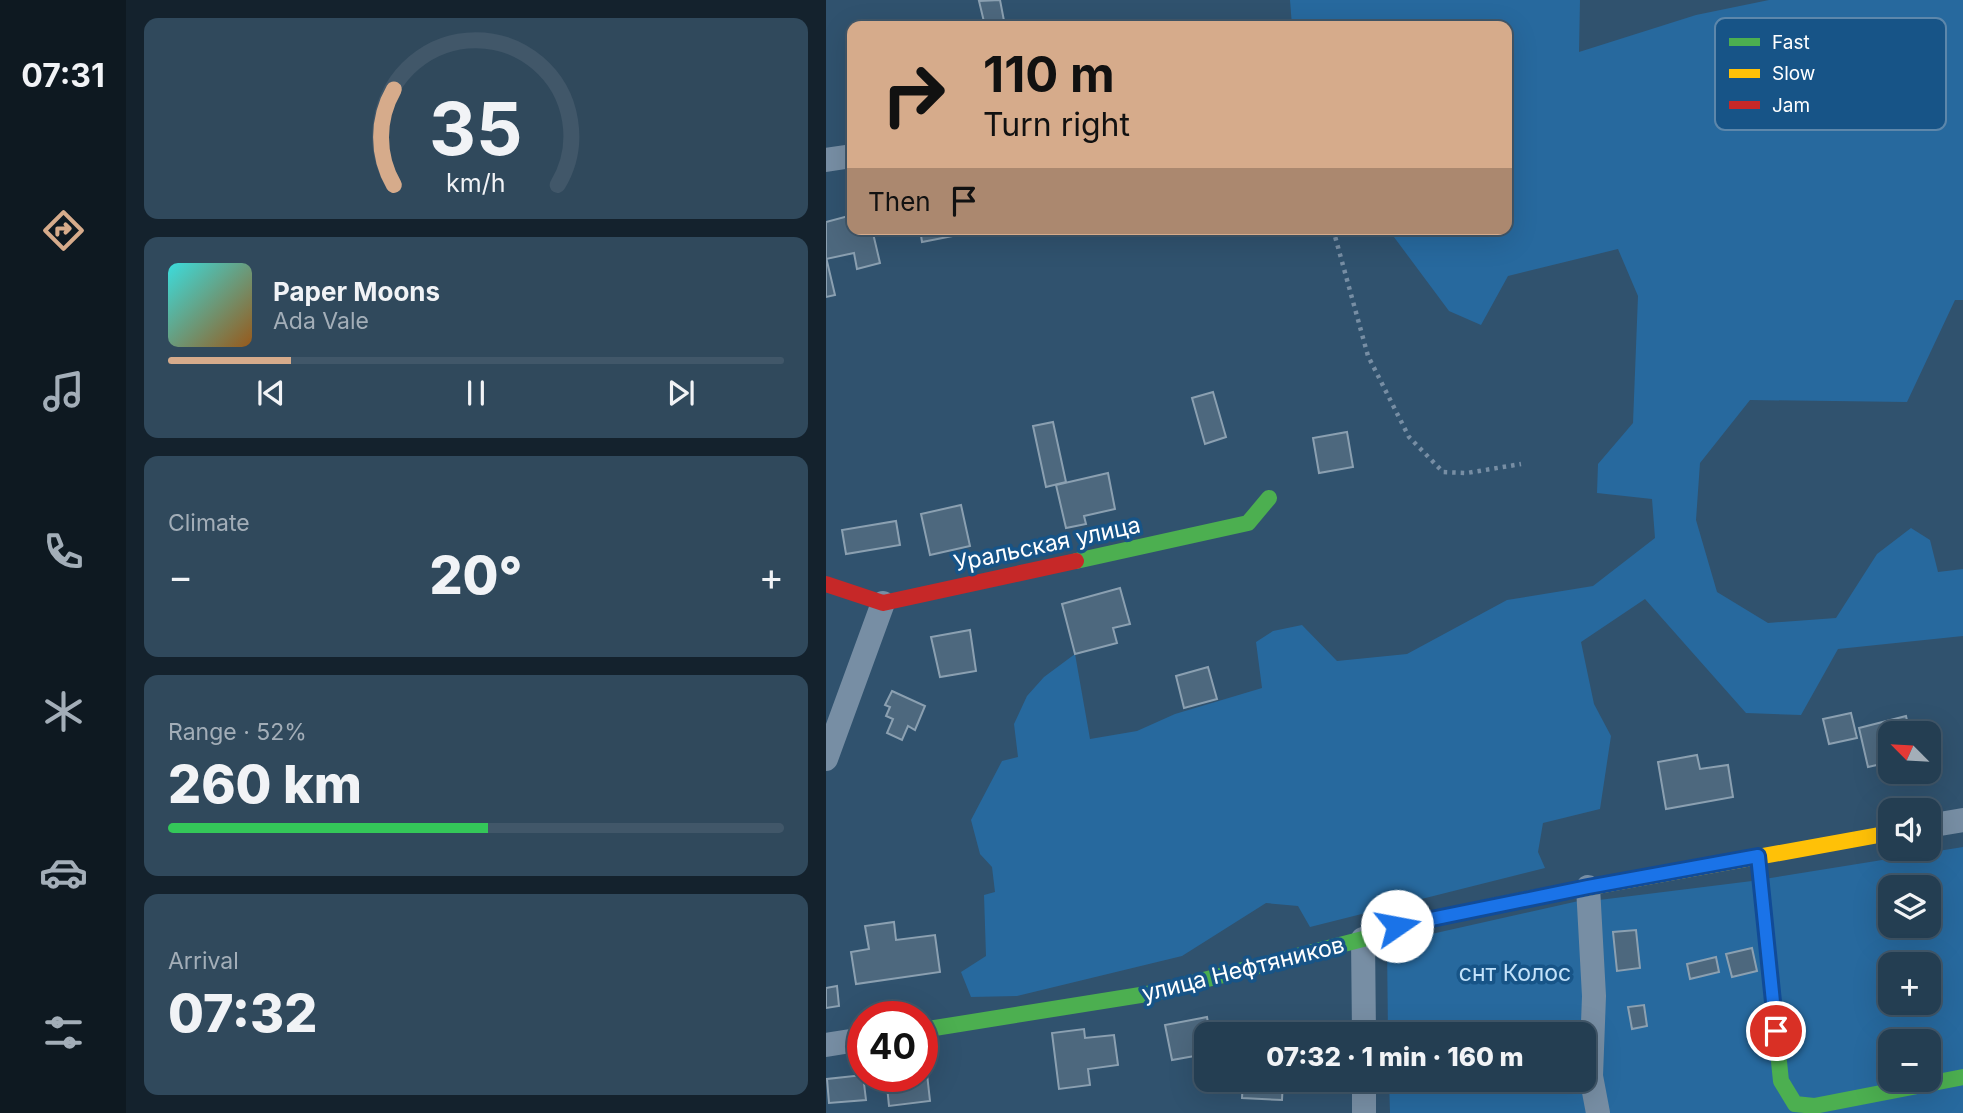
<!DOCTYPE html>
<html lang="en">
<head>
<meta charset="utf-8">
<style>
  body { margin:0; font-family:Inter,sans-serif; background:#30495c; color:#f1f3f6; height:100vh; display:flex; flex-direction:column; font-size:26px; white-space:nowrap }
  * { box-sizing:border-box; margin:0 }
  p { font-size:23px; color:#a3aeb8 }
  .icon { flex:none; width:38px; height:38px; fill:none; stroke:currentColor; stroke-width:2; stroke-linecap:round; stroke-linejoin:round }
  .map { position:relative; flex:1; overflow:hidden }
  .side { display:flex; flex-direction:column; gap:18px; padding:18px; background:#14222d; width:700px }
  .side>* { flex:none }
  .guide { position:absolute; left:21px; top:21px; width:665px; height:214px; border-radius:14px; box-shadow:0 7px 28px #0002,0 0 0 2px #415769; background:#d6ab8b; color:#111; overflow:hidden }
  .needle { width:46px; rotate:294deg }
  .tools { position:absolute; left:1052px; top:721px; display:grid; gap:14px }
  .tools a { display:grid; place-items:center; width:63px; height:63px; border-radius:14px; background:#243e52; box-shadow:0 7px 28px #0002,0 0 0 2px #415769; font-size:35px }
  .speed { position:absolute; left:21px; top:1001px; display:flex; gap:14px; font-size:35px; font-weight:700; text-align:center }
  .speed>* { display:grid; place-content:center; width:91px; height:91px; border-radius:50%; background:#243e52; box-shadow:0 7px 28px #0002,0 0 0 2px #415769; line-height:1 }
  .speed .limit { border:10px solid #d22; background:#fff; color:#111 }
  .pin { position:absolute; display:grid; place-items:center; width:60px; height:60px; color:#fff; margin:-30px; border:4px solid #fff; border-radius:50%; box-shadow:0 2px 7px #0007 }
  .me { position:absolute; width:77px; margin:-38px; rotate:78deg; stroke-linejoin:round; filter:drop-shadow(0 0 5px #0008) }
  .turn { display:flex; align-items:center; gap:24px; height:147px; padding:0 21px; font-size:32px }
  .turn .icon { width:91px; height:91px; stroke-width:2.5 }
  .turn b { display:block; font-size:49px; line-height:60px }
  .then { display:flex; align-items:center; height:66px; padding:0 21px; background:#0003; gap:14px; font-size:26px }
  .big { font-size:52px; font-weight:800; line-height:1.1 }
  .side .tile { flex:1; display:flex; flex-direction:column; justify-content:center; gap:10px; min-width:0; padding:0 24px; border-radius:14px; background:#30495c }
  .side .dial { align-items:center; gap:0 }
  .dial svg { height:182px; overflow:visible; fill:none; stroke:#415769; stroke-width:7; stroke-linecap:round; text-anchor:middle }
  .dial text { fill:#f1f3f6; stroke:none }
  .song { display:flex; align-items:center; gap:21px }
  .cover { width:84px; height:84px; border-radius:10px; background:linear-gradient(135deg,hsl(180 70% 55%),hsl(30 70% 35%)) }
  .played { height:7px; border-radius:4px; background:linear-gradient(90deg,#d6ab8b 20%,#415769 20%) }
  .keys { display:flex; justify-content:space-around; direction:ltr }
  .heat { display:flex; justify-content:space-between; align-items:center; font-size:38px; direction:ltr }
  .charge { height:10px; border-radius:5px; background:linear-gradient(90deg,#34c759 52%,#415769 0) }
  .trip { position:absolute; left:368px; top:1022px; width:402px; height:70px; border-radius:14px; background:#243e52; box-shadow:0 7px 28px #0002,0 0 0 2px #415769; font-weight:800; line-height:70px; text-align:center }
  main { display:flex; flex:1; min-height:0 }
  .dock { display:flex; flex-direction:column; width:126px; justify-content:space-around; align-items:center; background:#0e1921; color:#a3aeb8 }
  .dock .icon { width:49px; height:49px }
  .dock .active { color:#d6ab8b }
  .dock b { font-size:32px; color:#f1f3f6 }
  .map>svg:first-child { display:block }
  .green { fill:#27699e; fill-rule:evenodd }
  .building { fill:#4d687e; stroke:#8ba0b1; stroke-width:2 }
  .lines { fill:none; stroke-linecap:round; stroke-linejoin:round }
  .path { stroke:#778ea4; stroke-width:4.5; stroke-dasharray:3.5 5; stroke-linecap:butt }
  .street { stroke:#778ea4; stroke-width:24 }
  .fast { stroke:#4caf50; stroke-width:16 }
  .slow { stroke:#ffc107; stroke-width:16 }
  .jam { stroke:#c62828; stroke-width:16 }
  .route-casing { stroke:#114b97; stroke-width:18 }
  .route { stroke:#1a73e8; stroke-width:12 }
  .labels { text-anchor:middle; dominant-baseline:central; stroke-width:7; stroke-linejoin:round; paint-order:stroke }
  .street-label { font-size:23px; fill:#fff; stroke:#175487 }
  .park-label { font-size:23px; fill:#c3e2fa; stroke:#175487 }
  .key { fill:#175487; stroke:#5d87ab; stroke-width:2 }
  .key-label { font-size:19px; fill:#fff }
</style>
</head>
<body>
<main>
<nav class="dock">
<b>07:31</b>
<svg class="icon active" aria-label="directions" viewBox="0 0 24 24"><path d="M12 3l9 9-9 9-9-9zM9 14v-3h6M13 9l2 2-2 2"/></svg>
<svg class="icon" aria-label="music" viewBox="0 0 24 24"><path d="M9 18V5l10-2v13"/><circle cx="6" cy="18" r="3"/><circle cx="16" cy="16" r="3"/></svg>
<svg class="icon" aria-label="phone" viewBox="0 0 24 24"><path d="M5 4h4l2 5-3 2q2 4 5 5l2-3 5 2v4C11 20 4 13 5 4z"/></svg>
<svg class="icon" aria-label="climate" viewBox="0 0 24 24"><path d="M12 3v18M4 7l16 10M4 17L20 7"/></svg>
<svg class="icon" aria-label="car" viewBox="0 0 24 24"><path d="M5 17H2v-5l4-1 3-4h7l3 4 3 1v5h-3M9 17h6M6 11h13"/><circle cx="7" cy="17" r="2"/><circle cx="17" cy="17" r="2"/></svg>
<svg class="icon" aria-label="filters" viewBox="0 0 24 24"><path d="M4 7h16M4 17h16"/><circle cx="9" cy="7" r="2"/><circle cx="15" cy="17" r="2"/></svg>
</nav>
<section class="side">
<div class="tile dial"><svg viewBox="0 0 100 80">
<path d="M14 69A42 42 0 1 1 86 69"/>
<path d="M14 69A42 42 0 0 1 14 27" stroke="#d6ab8b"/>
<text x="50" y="56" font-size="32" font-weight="700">35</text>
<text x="50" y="72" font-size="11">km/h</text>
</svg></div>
<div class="tile">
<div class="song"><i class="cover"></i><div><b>Paper Moons</b><p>Ada Vale</p></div></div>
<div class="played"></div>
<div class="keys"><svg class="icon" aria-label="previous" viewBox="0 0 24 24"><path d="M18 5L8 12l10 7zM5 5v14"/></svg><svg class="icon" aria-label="pause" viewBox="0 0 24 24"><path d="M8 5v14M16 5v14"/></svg><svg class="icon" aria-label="next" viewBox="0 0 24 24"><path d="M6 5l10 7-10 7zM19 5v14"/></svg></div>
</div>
<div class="tile"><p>Climate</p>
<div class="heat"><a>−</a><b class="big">20°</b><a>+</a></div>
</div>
<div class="tile"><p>Range · 52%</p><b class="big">260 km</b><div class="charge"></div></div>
<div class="tile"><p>Arrival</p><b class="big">07:32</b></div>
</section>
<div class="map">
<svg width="1137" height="1113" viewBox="0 0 1137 1113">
  <rect width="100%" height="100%" fill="#30526e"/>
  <g class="green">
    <path d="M464 0H754L753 52 870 15 943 0H1137V300H1129L1081 402 924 400 874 463 870 520 891 592 942 623 1010 618 1051 554 1085 528 1104 540 1112 572 1137 569V636L1012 649 975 715 920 713 819 599 755 642 768 704 785 736 774 809 717 823 712 852 719 868 484 927 472 906 440 903 356 956 191 996 145 997 135 972 160 956 158 895 169 892 166 867 154 854 145 820 176 761 192 757 188 724 201 696 218 677 249 654 264 739 311 731 349 714 436 688 430 642 447 631 476 625 511 661 581 654 681 600 767 586 829 538 826 499 771 493 772 464 807 423 812 296 792 249 682 276 655 325 623 311 562 229H681V26H466Z"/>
    <path d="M1137 847V1113H780L775 1078 773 900 926 881ZM1064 887H1102V926H1064ZM1064 964H1102V1003H1064ZM1064 1041H1102V1080H1064Z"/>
    <path d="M757 900V1034H562L561 944Z"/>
    <path d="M563 1080H758L764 1113H564Z"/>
  </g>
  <g class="building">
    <path d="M174 0 179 26H159L153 1Z"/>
    <path d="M26 215V229H46L54 263 31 269 28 253 0 259V222Z"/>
    <path d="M94 229H126L127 236 96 242Z"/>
    <path d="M0 257 9 295 0 297Z"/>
    <path d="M387 392 400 437 379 444 366 398Z"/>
    <path d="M227 422 240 482 220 487 207 426Z"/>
    <path d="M521 432 527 467 493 473 487 438Z"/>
    <path d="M282 473 289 509 258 516 260 524 240 528 230 485Z"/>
    <path d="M135 505 144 546 104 555 95 514Z"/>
    <path d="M70 521 74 545 20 554 16 530Z"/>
    <path d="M294 588 304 624 287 628 291 643 249 654 236 604Z"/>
    <path d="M144 630 150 671 114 677 105 637Z"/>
    <path d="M382 667 391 699 358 708 350 676Z"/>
    <path d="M66 691 99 706 89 730 82 726 76 740 61 733 67 719 60 716 64 707 59 705Z"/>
    <path d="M1025 713 1031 738 1003 744 997 719Z"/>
    <path d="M1080 716 1084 733H1064V762L1042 767 1033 728Z"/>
    <path d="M871 755 874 769 902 765 907 797 840 809 832 762Z"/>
    <path d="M68 922 70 940 109 935 114 972 30 984 25 952 43 949 39 926Z"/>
    <path d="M810 930 814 968 791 971 787 932Z"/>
    <path d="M926 948 931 971 906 977 900 954Z"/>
    <path d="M890 957 893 972 864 979 861 964Z"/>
    <path d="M11 986 13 1006 0 1008V988Z"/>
    <path d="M818 1005 821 1026 806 1029 802 1007Z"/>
    <path d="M381 1017 384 1034H380V1054L346 1060 339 1025Z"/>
    <path d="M258 1029 259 1038 288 1035 292 1065 262 1069 264 1085 233 1089 226 1033Z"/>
    <path d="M100 1065 104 1101 63 1106 60 1076H96V1066Z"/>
    <path d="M37 1075 40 1100 3 1103 1 1079Z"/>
    <path d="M417 1080H457L456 1100 416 1098Z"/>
  </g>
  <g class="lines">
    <path class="path" d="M507 229 542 356 583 437 617 472 641 473 695 464"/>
    <g class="street">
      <path d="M0 160 26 156"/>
      <path d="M0 759 57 603"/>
      <path d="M1102 826 1137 820"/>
      <path d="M762 887 768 996 765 1076 772 1113"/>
      <path d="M537 939 538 1034"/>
      <path d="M0 1045 37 1039"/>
      <path d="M538 1080V1113"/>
    </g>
    <g class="fast">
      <path d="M250 561 422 523 443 498"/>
      <path d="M932 857 955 1081 969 1104 988 1106 1137 1077"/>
      <path d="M96 1030 327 993 537 939 571 926 706 898"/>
    </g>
    <path class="slow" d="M706 898 1064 833"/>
    <path class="jam" d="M0 584 57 603 250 561"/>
  </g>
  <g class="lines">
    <defs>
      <path id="route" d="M571 926 762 887 932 856 950 1031"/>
    </defs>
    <use href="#route" class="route-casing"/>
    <use href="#route" class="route"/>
  </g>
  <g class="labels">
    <g class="street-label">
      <text transform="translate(221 544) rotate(-12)">Уральская улица</text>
      <text transform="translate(417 969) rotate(-14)">улица Нефтяников</text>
    </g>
    <g class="park-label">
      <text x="689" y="973">снт Колос</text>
    </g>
  </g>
  <rect x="889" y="18" width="231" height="112" rx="10" class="key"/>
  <rect x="903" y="38" width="31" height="8" fill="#4caf50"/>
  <rect x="903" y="69" width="31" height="9" fill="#ffc107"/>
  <rect x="903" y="101" width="31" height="8" fill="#c62828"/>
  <g class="key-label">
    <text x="946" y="49">Fast</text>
    <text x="946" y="80">Slow</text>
    <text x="946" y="112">Jam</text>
  </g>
</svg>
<div class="tools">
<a><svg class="needle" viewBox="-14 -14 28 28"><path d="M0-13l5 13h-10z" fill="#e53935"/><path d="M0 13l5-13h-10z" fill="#a3aeb8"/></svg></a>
<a><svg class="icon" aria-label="sound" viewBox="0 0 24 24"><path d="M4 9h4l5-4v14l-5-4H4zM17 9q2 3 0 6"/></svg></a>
<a><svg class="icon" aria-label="layers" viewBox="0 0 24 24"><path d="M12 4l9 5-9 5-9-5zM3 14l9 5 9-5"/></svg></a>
<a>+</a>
<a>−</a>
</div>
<div class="speed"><div class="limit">40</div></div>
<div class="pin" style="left:950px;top:1031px;background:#d93025"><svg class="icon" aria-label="arrive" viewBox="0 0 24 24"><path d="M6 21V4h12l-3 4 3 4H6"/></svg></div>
<svg class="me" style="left:571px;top:926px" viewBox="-20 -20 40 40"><circle r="19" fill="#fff"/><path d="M0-13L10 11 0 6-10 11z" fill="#1a73e8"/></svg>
<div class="trip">07:32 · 1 min · 160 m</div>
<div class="guide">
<div class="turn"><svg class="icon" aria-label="right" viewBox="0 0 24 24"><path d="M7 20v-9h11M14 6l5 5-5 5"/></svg><div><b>110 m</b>Turn right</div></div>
<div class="then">Then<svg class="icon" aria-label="arrive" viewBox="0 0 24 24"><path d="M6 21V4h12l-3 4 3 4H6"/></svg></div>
</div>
</div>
</main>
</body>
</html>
